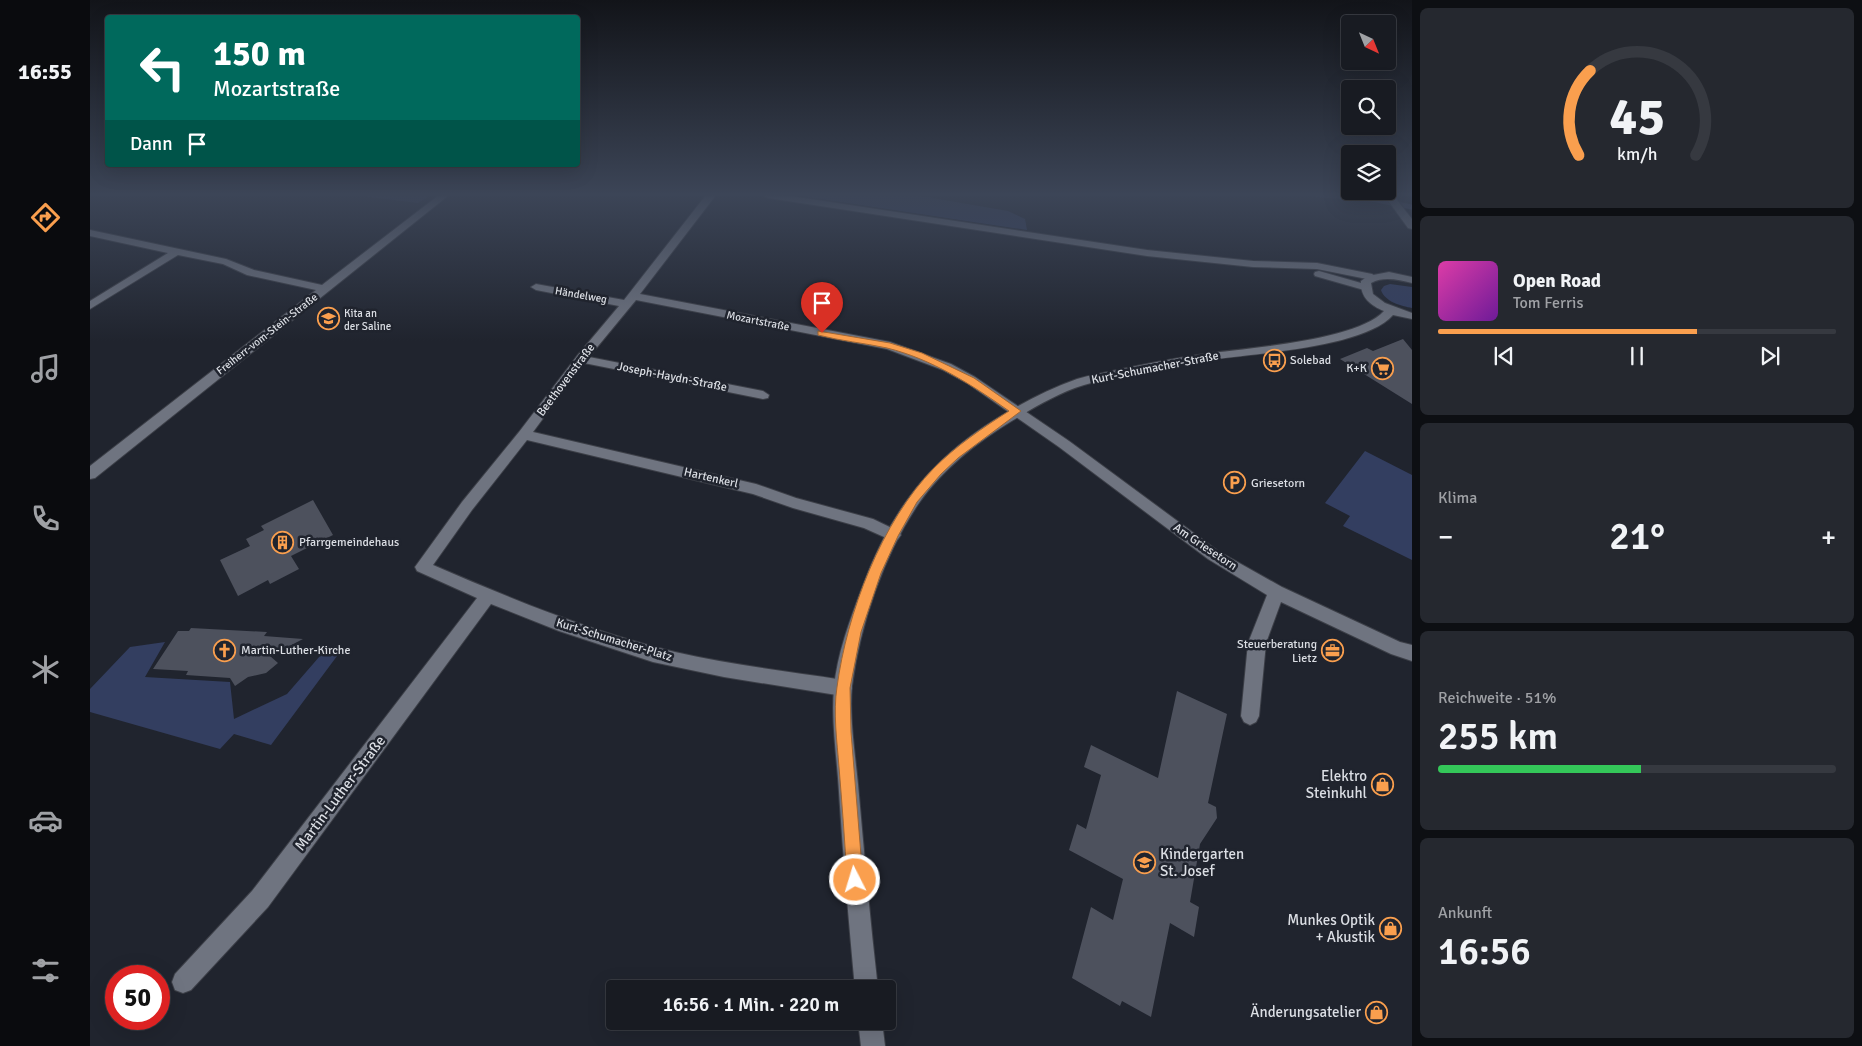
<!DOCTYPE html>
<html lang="de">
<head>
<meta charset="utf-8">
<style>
  body { margin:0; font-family:Signika,sans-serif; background:#25282f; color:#f1f3f6; height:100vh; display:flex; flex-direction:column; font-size:19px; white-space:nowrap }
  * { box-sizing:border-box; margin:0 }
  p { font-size:16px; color:#9fa1a5 }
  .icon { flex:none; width:28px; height:28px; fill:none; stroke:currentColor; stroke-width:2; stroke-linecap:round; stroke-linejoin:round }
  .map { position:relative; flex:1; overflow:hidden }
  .drawer { display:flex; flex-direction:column; gap:8px; padding:8px; background:#0d0f13; width:450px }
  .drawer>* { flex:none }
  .hud { position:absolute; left:15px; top:15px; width:475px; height:152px; border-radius:5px; box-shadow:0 5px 20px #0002,0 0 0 1px #363940; background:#00695c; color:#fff; overflow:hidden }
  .needle { width:32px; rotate:137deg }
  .tools { position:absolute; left:1251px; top:15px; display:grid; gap:10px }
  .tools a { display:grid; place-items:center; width:55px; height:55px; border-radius:5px; background:#181b22; box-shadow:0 5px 20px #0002,0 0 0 1px #363940; font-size:25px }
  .speed { position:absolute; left:15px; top:965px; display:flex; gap:10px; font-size:25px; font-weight:700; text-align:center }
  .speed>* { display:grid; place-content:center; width:65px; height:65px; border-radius:50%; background:#181b22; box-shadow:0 5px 20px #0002,0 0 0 1px #363940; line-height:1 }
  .speed .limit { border:8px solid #d22; background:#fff; color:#111 }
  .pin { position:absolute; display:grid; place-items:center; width:42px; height:42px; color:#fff; margin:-51px -21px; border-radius:50% 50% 50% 0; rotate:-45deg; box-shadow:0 0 5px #0007 }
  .pin .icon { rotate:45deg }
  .me { position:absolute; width:55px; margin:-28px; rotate:355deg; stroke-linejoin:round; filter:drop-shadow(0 0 4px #0008) }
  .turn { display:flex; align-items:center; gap:18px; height:105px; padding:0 25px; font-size:22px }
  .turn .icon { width:65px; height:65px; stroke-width:2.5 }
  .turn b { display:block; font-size:35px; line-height:42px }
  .then { display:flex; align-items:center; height:48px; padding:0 25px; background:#0003; gap:10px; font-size:19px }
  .big { font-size:38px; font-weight:600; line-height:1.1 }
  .drawer .card { flex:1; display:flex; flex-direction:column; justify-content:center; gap:8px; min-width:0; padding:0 18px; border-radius:8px; background:#25282f }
  .drawer .dial { align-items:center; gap:0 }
  .dial svg { height:130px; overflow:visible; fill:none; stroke:#363940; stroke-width:7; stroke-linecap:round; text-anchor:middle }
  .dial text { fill:#f1f3f6; stroke:none }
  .song { display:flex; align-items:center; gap:15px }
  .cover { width:60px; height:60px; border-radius:8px; background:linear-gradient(135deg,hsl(320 70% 55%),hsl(280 70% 35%)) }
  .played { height:5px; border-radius:2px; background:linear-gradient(90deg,#fa9f4e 65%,#363940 65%) }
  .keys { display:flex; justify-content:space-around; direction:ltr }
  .heat { display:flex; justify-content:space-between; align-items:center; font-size:28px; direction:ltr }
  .charge { height:8px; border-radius:4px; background:linear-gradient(90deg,#34c759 51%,#363940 0) }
  .trip { position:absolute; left:516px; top:980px; width:290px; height:50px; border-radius:5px; background:#181b22; box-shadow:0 5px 20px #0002,0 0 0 1px #363940; font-weight:600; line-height:50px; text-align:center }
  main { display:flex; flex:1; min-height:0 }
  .dock { display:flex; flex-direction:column; width:90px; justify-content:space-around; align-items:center; background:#0a0b0e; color:#9fa1a5 }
  .dock .icon { width:35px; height:35px }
  .dock .current { color:#fa9f4e }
  .dock b { font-size:22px; color:#f1f3f6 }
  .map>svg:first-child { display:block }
  .green { fill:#333e60 }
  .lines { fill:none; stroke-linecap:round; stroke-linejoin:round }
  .stream { stroke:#464a6c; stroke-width:5 }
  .building { fill:#4d515d }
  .street-casing { stroke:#3c3f47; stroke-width:2 }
  .secondary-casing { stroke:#3c3f47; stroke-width:2 }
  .street { fill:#6f7480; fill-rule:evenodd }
  .secondary { fill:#6f7480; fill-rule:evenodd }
  .route { fill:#fa9f4e; stroke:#a26733 }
  .labels { text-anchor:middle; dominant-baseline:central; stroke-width:5; stroke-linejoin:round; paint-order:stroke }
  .far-street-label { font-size:11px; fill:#dbdee4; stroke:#20242e }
  .far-poi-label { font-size:11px; fill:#dbdee4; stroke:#20242e; text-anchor:start }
  .poi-label { font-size:12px; fill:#dbdee4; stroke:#20242e; text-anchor:start }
  .street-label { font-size:12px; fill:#dbdee4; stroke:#20242e }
  .near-poi-label { font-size:15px; fill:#dbdee4; stroke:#20242e; text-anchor:end }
  .near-street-label { font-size:15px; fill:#dbdee4; stroke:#20242e }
</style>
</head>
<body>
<main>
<nav class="dock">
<b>16:55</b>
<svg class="icon current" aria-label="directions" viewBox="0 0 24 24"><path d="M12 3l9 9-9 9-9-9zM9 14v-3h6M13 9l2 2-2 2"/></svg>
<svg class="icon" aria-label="music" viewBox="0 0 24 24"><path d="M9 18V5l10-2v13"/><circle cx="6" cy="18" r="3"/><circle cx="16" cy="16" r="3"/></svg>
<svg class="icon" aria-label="phone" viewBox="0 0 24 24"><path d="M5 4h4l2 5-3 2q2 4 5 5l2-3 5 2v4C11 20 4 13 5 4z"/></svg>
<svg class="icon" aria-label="climate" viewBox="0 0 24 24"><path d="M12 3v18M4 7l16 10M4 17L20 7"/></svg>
<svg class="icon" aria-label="car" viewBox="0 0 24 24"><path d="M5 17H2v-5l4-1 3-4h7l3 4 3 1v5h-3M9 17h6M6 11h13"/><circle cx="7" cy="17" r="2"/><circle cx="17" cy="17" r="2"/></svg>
<svg class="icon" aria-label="filters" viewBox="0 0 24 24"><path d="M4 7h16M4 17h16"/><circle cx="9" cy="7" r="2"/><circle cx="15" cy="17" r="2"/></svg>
</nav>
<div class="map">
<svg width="1322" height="1046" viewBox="0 0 1322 1046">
  <rect width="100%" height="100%" fill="#20242e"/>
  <g class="green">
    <path d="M264 195H341L328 203Z"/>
    <path d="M704 195H825L918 211 935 219 937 230Z"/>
    <path d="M1204 195H1282L1287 202Z"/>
    <path d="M1300 284 1322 287V308C1311 306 1295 302 1291 290L1294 286Z"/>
    <path d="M1275 451 1322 475V560L1253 526 1260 516 1235 503Z"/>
    <path d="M75 642 55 677 140 682 144 719 197 694 236 649 250 652 181 745 144 734 130 749 0 712V689L40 647Z"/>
  </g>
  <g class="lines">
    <path class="stream" d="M1262 195 1322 207"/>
  </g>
  <g class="building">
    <path d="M1313 339 1322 350V404L1250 359 1277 348 1283 351Z"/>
    <path d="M223 500 243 535 201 556 209 569 180 584 178 580 148 596 130 560 160 546 156 539 174 530 171 526Z"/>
    <path d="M101 628 177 632 174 636 213 639 180 656 188 663 176 673 158 677 145 686 140 678 96 675 98 671 63 669 88 631H99Z"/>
    <path d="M1087 691 1137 714 1118 803 1126 807 1127 818 1110 844 1100 902 1109 907 1104 937 1080 923 1061 1017 1032 1001 1030 1006 982 978 1001 907 1023 920 1033 879 979 850 987 824 996 829 1011 775 994 767 1001 745 1068 778Z"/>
  </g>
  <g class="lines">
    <defs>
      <g id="street">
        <path d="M349 195H359L5 478 0 479V466L226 290 157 275 133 264 88 255 0 309V301L78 253 0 236V230L136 259 164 270 232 285Z"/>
        <path d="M616 195H626L550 294 800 342 861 364 885 377 979 441 1128 551 1192 587 1310 642 1322 645V661L1301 654 1191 602 1176 643 1169 716 1166 722 1160 725 1154 722 1151 716 1158 643 1177 595 1118 559 969 447 877 383 853 370 797 349 546 300 499 357 673 391 679 395 678 398 673 399 494 363 443 432 666 484 706 498 783 519 808 531 811 535 808 539 803 541 774 528 703 508 663 494 437 440 382 510 343 565C422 599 501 632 585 652 640 665 697 671 753 680L759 682 762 688 759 694 753 696 634 677 563 662 469 631 401 604 178 907 101 990 93 993 85 990 82 982 85 974 162 891 387 598 327 571 325 567 372 502 429 432 487 356 529 306 446 290 441 287 446 284 534 300Z"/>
        <path d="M673 195H694L1057 250 1163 261 1227 263 1282 274 1287 277 1282 280 1227 269 1163 267 1057 256 678 198Z"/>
        <path d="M1229 271 1278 285 1279 287 1274 290 1225 276 1224 274 1225 272Z"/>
      </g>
      <g id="secondary">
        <path d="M1294 195H1303L1322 219V229L1318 228Z"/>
        <path d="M1299 272 1322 277V283C1308 280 1295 276 1281 283L1283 294 1295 303 1322 313V319L1303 315C1275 347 1169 353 1126 359 1082 366 1037 372 994 385 971 392 950 404 930 416 891 439 855 466 829 503 794 554 770 625 762 686 759 716 765 753 768 784 774 852 780 920 788 989H765C759 923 753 858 749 792 747 758 741 722 744 688 747 654 760 620 772 588 802 506 845 453 921 410 942 398 964 387 987 379 1000 375 1014 373 1027 370 1056 364 1085 358 1114 354 1155 348 1267 341 1294 311 1280 305 1270 297 1271 281L1278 276Z"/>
        <path d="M768 1021H792L795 1046H771Z"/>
      </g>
    </defs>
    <use href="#street" class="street-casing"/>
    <use href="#secondary" class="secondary-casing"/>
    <use href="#street" class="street"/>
    <use href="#secondary" class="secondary"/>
  </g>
  <linearGradient id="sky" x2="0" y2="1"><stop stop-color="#121419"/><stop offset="0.57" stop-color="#3c4557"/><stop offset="1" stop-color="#3c4557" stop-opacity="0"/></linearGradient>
  <rect width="1322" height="341" fill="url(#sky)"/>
  <path class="route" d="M728 331 800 343 832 353 884 378 931 411 868 458 851 474 827 502 808 536 791 573 771 632 760 688 761 732 773 880 771 886 765 888 760 886 757 880C755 842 752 804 749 767 747 741 743 713 747 687 757 613 791 522 844 468 866 446 892 428 919 411 882 385 842 359 797 348 774 343 751 341 728 335Z"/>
  <defs>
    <symbol id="school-ring" viewBox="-11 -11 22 22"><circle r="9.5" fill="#20242e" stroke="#fa9f4e" stroke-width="1.5"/><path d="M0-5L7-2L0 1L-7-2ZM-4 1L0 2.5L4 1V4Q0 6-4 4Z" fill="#fa9f4e"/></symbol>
    <symbol id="bus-ring" viewBox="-11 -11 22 22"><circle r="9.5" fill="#20242e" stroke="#fa9f4e" stroke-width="1.5"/><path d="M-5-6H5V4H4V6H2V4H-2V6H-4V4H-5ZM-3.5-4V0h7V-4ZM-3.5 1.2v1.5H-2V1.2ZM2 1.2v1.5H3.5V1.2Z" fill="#fa9f4e"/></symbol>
    <symbol id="supermarket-ring" viewBox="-11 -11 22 22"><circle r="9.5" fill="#20242e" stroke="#fa9f4e" stroke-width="1.5"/><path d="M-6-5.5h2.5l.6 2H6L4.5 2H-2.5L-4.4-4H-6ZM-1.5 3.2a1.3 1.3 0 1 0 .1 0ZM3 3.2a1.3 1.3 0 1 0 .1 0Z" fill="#fa9f4e"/></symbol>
    <symbol id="parking-ring" viewBox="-11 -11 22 22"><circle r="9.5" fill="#20242e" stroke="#fa9f4e" stroke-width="1.5"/><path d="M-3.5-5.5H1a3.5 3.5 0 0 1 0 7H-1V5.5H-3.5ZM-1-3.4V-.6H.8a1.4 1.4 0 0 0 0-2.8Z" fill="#fa9f4e"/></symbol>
    <symbol id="building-ring" viewBox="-11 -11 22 22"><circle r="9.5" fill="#20242e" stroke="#fa9f4e" stroke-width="1.5"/><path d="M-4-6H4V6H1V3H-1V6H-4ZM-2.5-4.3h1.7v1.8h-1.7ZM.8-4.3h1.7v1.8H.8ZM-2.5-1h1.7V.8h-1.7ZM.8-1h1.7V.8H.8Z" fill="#fa9f4e"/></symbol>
    <symbol id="church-ring" viewBox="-11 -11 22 22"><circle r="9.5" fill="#20242e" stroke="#fa9f4e" stroke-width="1.5"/><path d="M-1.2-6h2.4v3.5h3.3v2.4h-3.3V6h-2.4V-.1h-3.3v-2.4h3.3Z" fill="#fa9f4e"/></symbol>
    <symbol id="office-ring" viewBox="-11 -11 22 22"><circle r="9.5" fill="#20242e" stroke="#fa9f4e" stroke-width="1.5"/><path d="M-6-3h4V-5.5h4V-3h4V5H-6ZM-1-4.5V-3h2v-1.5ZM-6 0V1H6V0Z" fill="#fa9f4e"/></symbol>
    <symbol id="shop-ring" viewBox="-11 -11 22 22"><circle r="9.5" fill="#20242e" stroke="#fa9f4e" stroke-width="1.5"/><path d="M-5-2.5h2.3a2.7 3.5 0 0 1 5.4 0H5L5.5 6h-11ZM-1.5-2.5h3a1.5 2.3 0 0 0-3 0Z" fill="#fa9f4e"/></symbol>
  </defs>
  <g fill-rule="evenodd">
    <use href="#school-ring" x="226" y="306" width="25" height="25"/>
    <use href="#bus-ring" x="1172" y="348" width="25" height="25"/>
    <use href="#supermarket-ring" x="1280" y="356" width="25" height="25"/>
    <use href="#parking-ring" x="1132" y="470" width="25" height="25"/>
    <use href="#building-ring" x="180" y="530" width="25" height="25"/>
    <use href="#church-ring" x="122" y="638" width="25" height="25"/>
    <use href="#office-ring" x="1230" y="638" width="25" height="25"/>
    <use href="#shop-ring" x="1280" y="772" width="25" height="25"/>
    <use href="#school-ring" x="1042" y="850" width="25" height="25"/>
    <use href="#shop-ring" x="1288" y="916" width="25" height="25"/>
    <use href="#shop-ring" x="1274" y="1000" width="25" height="25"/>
  </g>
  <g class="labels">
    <g class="far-street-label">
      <text transform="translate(491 295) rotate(10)">Händelweg</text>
      <text transform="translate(668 321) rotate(11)">Mozartstraße</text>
      <text transform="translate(177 334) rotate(-38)">Freiherr-vom-Stein-Straße</text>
    </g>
    <g class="far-poi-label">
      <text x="254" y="313">Kita an<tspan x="254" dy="13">der Saline</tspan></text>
    </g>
    <g class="poi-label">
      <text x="1200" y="360">Solebad</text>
      <text x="1277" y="368" text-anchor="end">K+K</text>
      <text x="1161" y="483">Griesetorn</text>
      <text x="209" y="542">Pfarrgemeindehaus</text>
      <text x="1227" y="644" text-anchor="end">Steuerberatung<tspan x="1227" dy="14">Lietz</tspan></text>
      <text x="151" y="650">Martin-Luther-Kirche</text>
    </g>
    <g class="street-label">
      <text transform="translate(1065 368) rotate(-11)">Kurt-Schumacher-Straße</text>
      <text transform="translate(582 377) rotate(11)">Joseph-Haydn-Straße</text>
      <text transform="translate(476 380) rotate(-53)">Beethovenstraße</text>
      <text transform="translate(621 478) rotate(13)">Hartenkerl</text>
      <text transform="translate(1115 547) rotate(34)">Am Griesetorn</text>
      <text transform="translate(524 640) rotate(17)">Kurt-Schumacher-Platz</text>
    </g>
    <g class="near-poi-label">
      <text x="1277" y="776">Elektro<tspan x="1277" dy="17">Steinkuhl</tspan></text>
      <text x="1070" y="854" text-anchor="start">Kindergarten<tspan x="1070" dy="17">St. Josef</tspan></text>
      <text x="1285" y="920">Munkes Optik<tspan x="1285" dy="17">+ Akustik</tspan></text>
      <text x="1271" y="1012">Änderungsatelier</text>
    </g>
    <g class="near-street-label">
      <text transform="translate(250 793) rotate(-53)">Martin-Luther-Straße</text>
    </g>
  </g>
</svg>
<div class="tools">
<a><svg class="needle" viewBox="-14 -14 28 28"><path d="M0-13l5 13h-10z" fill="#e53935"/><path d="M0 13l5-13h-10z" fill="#9fa1a5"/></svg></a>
<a><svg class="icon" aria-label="search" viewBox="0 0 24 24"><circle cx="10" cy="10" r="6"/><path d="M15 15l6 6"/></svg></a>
<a><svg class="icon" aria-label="layers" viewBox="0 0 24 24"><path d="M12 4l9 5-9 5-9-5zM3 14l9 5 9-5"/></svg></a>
</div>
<div class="speed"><div class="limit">50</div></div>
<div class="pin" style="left:732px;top:333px;background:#d93025"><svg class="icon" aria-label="arrive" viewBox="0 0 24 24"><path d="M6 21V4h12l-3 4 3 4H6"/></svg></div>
<svg class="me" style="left:765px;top:880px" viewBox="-20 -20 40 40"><circle r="17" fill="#fa9f4e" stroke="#fff" stroke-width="3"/><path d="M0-11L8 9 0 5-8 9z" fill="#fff"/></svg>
<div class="trip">16:56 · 1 Min. · 220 m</div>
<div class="hud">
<div class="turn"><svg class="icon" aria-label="left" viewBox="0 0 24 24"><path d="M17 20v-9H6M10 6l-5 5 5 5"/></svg><div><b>150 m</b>Mozartstraße</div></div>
<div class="then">Dann<svg class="icon" aria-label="arrive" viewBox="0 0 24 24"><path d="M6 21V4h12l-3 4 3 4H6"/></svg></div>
</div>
</div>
<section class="drawer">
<div class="card dial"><svg viewBox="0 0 100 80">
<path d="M14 69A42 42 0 1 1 86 69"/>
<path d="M14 69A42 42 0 0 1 21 17" stroke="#fa9f4e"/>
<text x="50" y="56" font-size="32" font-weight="700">45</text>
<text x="50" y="72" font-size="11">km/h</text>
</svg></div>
<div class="card">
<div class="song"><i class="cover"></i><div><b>Open Road</b><p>Tom Ferris</p></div></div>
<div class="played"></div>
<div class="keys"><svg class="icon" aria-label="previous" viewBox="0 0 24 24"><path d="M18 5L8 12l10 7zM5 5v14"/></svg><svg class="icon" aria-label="pause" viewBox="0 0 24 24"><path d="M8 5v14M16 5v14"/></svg><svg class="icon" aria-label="next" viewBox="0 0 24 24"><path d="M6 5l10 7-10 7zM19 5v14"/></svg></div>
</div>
<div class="card"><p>Klima</p>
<div class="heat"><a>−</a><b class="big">21°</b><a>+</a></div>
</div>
<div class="card"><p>Reichweite · 51%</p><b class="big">255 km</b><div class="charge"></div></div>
<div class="card"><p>Ankunft</p><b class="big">16:56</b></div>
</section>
</main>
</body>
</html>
